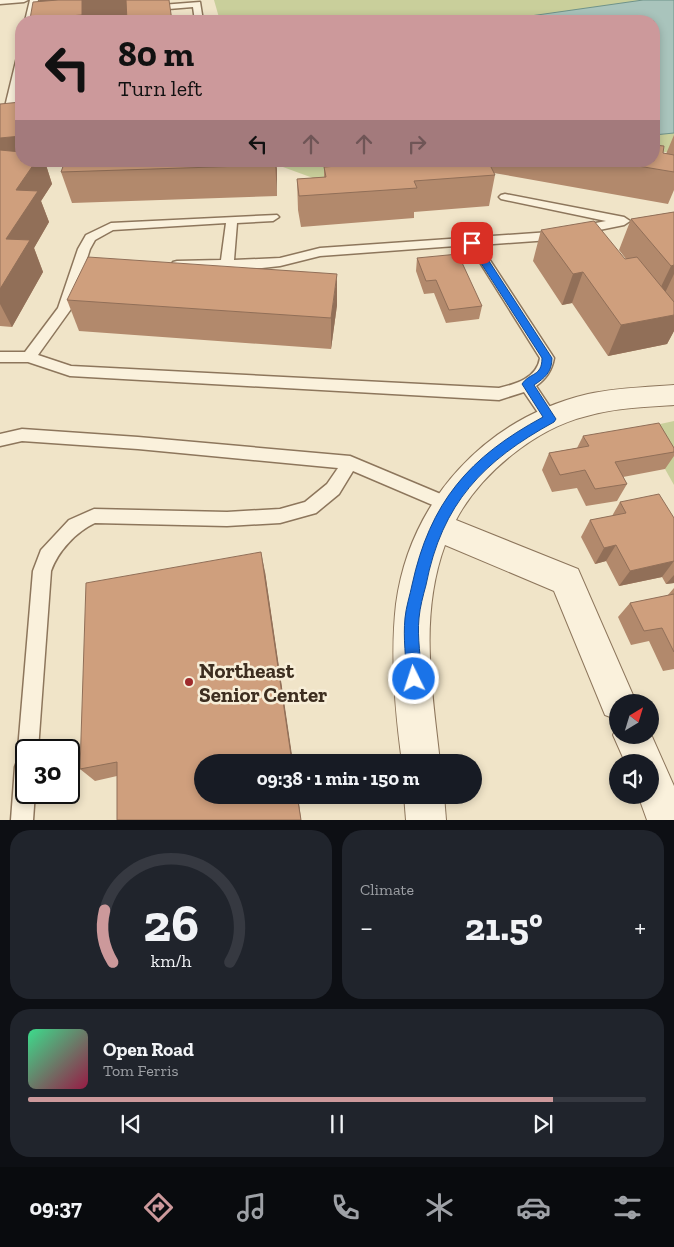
<!DOCTYPE html>
<html lang="en">
<head>
<meta charset="utf-8">
<style>
  body { margin:0; font-family:"Zilla Slab",serif; background:#20242c; color:#f1f3f6; height:100vh; display:flex; flex-direction:column; font-size:19px; white-space:nowrap }
  * { box-sizing:border-box; margin:0 }
  p { font-size:16px; color:#9ea1a6 }
  .icon { flex:none; width:28px; height:28px; fill:none; stroke:currentColor; stroke-width:2; stroke-linecap:round; stroke-linejoin:round }
  .map { position:relative; height:820px; overflow:hidden }
  .panel { display:flex; flex-direction:column; gap:10px; padding:10px; background:#0d0f14; flex:1 }
  .panel>* { flex:none }
  .banner { position:absolute; left:15px; top:15px; width:645px; height:152px; border-radius:20px; box-shadow:0 2px 8px #0003; background:#cc999b; color:#111; overflow:hidden }
  .needle { width:32px; rotate:38deg }
  .buttons { position:absolute; left:609px; top:694px; display:grid; gap:10px }
  .buttons a { display:grid; place-items:center; width:50px; height:50px; border-radius:50%; background:#171b24; box-shadow:0 2px 8px #0003; font-size:25px }
  .speed { position:absolute; left:15px; top:739px; display:flex; gap:10px; font-size:25px; font-weight:700; text-align:center }
  .speed>* { display:grid; place-content:center; width:65px; height:65px; border-radius:50%; background:#171b24; box-shadow:0 2px 8px #0003; line-height:1 }
  .speed .limit { border:2px solid #111; border-radius:8px; background:#fff; color:#111 }
  .pin { position:absolute; display:grid; place-items:center; width:42px; height:42px; color:#fff; margin:-21px; border-radius:10px; box-shadow:0 2px 8px #0006 }
  .me { position:absolute; width:55px; margin:-28px; rotate:356deg; stroke-linejoin:round; filter:drop-shadow(0 0 4px #0008) }
  .turn { display:flex; align-items:center; gap:18px; height:105px; padding:0 20px; font-size:22px }
  .turn .icon { width:65px; height:65px; stroke-width:2.5 }
  .turn b { display:block; font-size:35px; line-height:42px }
  .lanes { display:flex; align-items:center; height:48px; padding:0 20px; background:#0003; justify-content:center; gap:25px; direction:ltr }
  .lanes .off { opacity:.35 }
  .big { font-size:38px; font-weight:700; line-height:1.1 }
  .panel .tile { flex:1; display:flex; flex-direction:column; justify-content:center; gap:8px; min-width:0; padding:0 18px; border-radius:20px; background:#20242c }
  .panel .dial { align-items:center; gap:0 }
  .dial svg { height:130px; overflow:visible; fill:none; stroke:#363941; stroke-width:7; stroke-linecap:round; text-anchor:middle }
  .dial text { fill:#f1f3f6; stroke:none }
  .song { display:flex; align-items:center; gap:15px }
  .cover { width:60px; height:60px; border-radius:8px; background:linear-gradient(135deg,hsl(150 70% 55%),hsl(340 70% 35%)) }
  .played { height:5px; border-radius:2px; background:linear-gradient(90deg,#cc999b 85%,#363941 85%) }
  .keys { display:flex; justify-content:space-around; direction:ltr }
  .heat { display:flex; justify-content:space-between; align-items:center; font-size:28px; direction:ltr }
  .panel .tiles { flex:1; display:grid; gap:10px; grid-template-columns:1fr 1fr }
  .tile:last-child { grid-column:span 2 }
  .trip { position:absolute; left:194px; top:754px; width:288px; height:50px; border-radius:25px; background:#171b24; box-shadow:0 2px 8px #0003; font-weight:700; line-height:50px; text-align:center }
  .dock { display:flex; height:80px; justify-content:space-around; align-items:center; background:#090b0e; color:#9ea1a6 }
  .dock .icon { width:35px; height:35px }
  .dock .on { color:#cc999b }
  .dock b { font-size:22px; color:#f1f3f6 }
  .map>svg:first-child { display:block }
  .green { fill:#c9cf9b }
  .water { fill:#a9c4bc; stroke:#6f938a }
  .lines { fill:none; stroke-linecap:round; stroke-linejoin:round }
  .lane-casing { stroke:#8d765c; stroke-width:3 }
  .street-casing { stroke:#8d765c; stroke-width:2 }
  .lane { fill:#faf1dc; fill-rule:evenodd }
  .street { fill:#faf1dc; fill-rule:evenodd }
  .wall { fill:#b2896c }
  .shaded-wall { fill:#916f58 }
  .building { fill:#cf9f7d; stroke:#916f58 }
  .route { fill:#1a73e8; stroke:#114b97 }
  .poi-dot { fill:#9e2a2b; stroke:#f7eed8; stroke-width:2 }
  .labels { text-anchor:middle; dominant-baseline:central; stroke-width:5; stroke-linejoin:round; paint-order:stroke }
  .near-poi-label { font-size:21px; font-weight:bold; fill:#3d2e20; stroke:#f7eed8; text-anchor:start }
</style>
</head>
<body>
<div class="map">
<svg width="674" height="820" viewBox="0 0 674 820">
  <rect width="100%" height="100%" fill="#f0e4c8"/>
  <g class="green">
    <path d="M214 0H674V152H654V21H220Z"/>
    <path d="M250 161H426L372 182 313 178 272 163Z"/>
    <path d="M674 421V485L642 428Z"/>
  </g>
  <path class="water" d="M643 0H674V133L654 135V21H495Z"/>
  <g class="lines">
    <defs>
      <g id="lane">
        <path d="M0 0H28L24 2 0 4Z"/>
        <path d="M30 0H38L33 21H25Z"/>
        <path d="M140 0H148V6L200 2 203 21H195L193 7 144 11 140 9Z"/>
        <path d="M21 54V76L12 119 7 122 2 119 17 57Z"/>
        <path d="M505 194 624 217 630 221 624 225 550 240 480 245 554 358C552 370 546 379 536 386L558 419 555 423 550 425 545 423 524 392 499 400 70 376 28 362H0V352H25L58 308 78 249 86 235 111 223 277 215 279 217 273 221 237 223 234 260 280 258 320 248 550 232 606 221 501 199 499 197 501 195ZM226 223 221 260 177 261 173 262 171 265 173 268H262L280 266 320 256 469 245 540 358C537 378 516 384 499 388L71 366 38 355 71 309 90 249 95 240 113 230Z"/>
        <path d="M22 429 138 437 350 456 455 500 457 505 455 510 449 512 353 471 339 494 316 513 280 523 227 526 95 523C76 532 58 551 51 571L38 750H26V792H35L33 820H11L15 767 18 759 22 758 18 750 33 571 41 550 69 520 94 509 227 512 280 509 305 502 327 484 338 468 138 449 22 441 0 446V434Z"/>
      </g>
      <g id="street">
        <path d="M674 385V405C645 407 615 408 587 416 536 428 480 474 456 520L578 569 636 702H618V720L605 715 554 591 445 545C419 616 432 689 440 762H402C395 711 390 656 396 604 410 500 486 418 588 394 616 388 645 387 674 385Z"/>
        <path d="M618 724V735H650V732L674 786V820H647L638 795H650V762H625L613 735Z"/>
        <path d="M404 795H444L446 820H406Z"/>
      </g>
    </defs>
    <use href="#lane" class="lane-casing"/>
    <use href="#street" class="street-casing"/>
    <use href="#lane" class="lane"/>
    <use href="#street" class="street"/>
  </g>
  <g class="wall">
    <path d="M0 104 48 164 46 165 52 184 41 201 49 222 34 248 43 272 12 327 0 326Z"/>
    <path d="M674 135V190L668 204 494 173 495 175 489 206 414 212V218L301 227 298 210 297 179 324 177V167L403 161H654L663 153 666 154Z"/>
    <path d="M63 161H276L277 196 72 203 61 172 65 163H63Z"/>
    <path d="M674 212V331L667 344 608 356 572 303 562 305 533 261 541 230 625 259H626L619 250 631 219Z"/>
    <path d="M417 258 482 306 479 319 446 323 434 293 424 294 416 271Z"/>
    <path d="M67 300 337 305 331 349 79 331Z"/>
    <path d="M583 436 674 448V456L665 469 623 477 627 484 617 501 586 506 577 488 552 492 542 470 549 453 577 448Z"/>
    <path d="M620 502 674 518V583L666 584 662 577 619 586 606 561 595 564 581 537 590 520 612 516Z"/>
    <path d="M265 572 301 820H117V776L95 781 80 769Z"/>
    <path d="M674 588V669L663 671 649 641 631 645 618 617 630 603 667 596Z"/>
  </g>
  <g class="shaded-wall">
    <path d="M39 0H130L132 15 88 19V21H31L30 19 45 18Z"/>
    <path d="M21 136V161H49L48 164 46 165 52 184 41 201 49 222 34 248 43 272 12 327 0 304V289L6 239 0 170V138Z"/>
    <path d="M275 161H276L277 169V196Z"/>
    <path d="M674 265V274L664 295 656 297 671 266Z"/>
    <path d="M583 272 572 303 562 305 573 274Z"/>
    <path d="M337 274V305L331 349V318Z"/>
    <path d="M674 315V331L667 344 608 356 621 325Z"/>
    <path d="M616 545 606 561 595 564 604 548Z"/>
    <path d="M261 552 265 572 293 762H292Z"/>
    <path d="M674 561 662 577 619 586 630 571Z"/>
    <path d="M674 575V583L666 584Z"/>
    <path d="M297 795H298L301 820Z"/>
  </g>
  <g class="building">
    <path d="M58 0H82V15L30 19 33 2Z"/>
    <path d="M126 0H169L172 21H127Z"/>
    <path d="M21 102V136L0 138V104Z"/>
    <path d="M654 145 664 146 663 153 674 155V172L608 161H654Z"/>
    <path d="M0 150 21 152V161H36L16 190 38 191 6 239 30 240 0 289Z"/>
    <path d="M65 161H275V165L61 172Z"/>
    <path d="M406 161H488L495 175 414 181 417 188 299 196 297 179 326 177 324 167Z"/>
    <path d="M674 212V265L671 266 631 219Z"/>
    <path d="M594 221 625 259 637 257 674 302V315L621 325 583 272 573 274 541 230Z"/>
    <path d="M458 254 482 306 449 310 436 280 426 281 417 258Z"/>
    <path d="M88 257 337 274 331 318 67 300Z"/>
    <path d="M659 423 674 448V452L615 462 627 484 595 489 585 470 560 475 549 453 589 446 583 436Z"/>
    <path d="M659 494 674 518V561L630 571 616 545 604 548 590 520 626 513 620 502Z"/>
    <path d="M261 552 292 762H202V795H297L301 820H117V762L80 769 86 583Z"/>
    <path d="M674 594V652L662 628 644 631 630 603Z"/>
  </g>
  <path class="route" d="M472 240 476 241 552 358C552 372 545 378 534 385L556 419 554 422C483 461 442 503 426 585 423 596 420 607 419 618 417 638 421 659 422 679L419 684 414 687 409 684 407 679C406 659 403 638 405 618 406 607 410 595 412 585 430 502 469 457 543 417L522 384C530 372 542 377 542 358L468 243Z"/>
  <circle class="poi-dot" cx="189" cy="682" r="5"/>
  <g class="labels">
    <g class="near-poi-label">
      <text x="199" y="670">Northeast<tspan x="199" dy="24">Senior Center</tspan></text>
    </g>
  </g>
</svg>
<div class="buttons">
<a><svg class="needle" viewBox="-14 -14 28 28"><path d="M0-13l5 13h-10z" fill="#e53935"/><path d="M0 13l5-13h-10z" fill="#9ea1a6"/></svg></a>
<a><svg class="icon" aria-label="sound" viewBox="0 0 24 24"><path d="M4 9h4l5-4v14l-5-4H4zM17 9q2 3 0 6"/></svg></a>
</div>
<div class="speed"><div class="limit">30</div></div>
<div class="pin" style="left:472px;top:243px;background:#d93025"><svg class="icon" aria-label="arrive" viewBox="0 0 24 24"><path d="M6 21V4h12l-3 4 3 4H6"/></svg></div>
<svg class="me" style="left:414px;top:679px" viewBox="-20 -20 40 40"><circle r="17" fill="#1a73e8" stroke="#fff" stroke-width="3"/><path d="M0-11L8 9 0 5-8 9z" fill="#fff"/></svg>
<div class="trip">09:38 · 1 min · 150 m</div>
<div class="banner">
<div class="turn"><svg class="icon" aria-label="left" viewBox="0 0 24 24"><path d="M17 20v-9H6M10 6l-5 5 5 5"/></svg><div><b>80 m</b>Turn left</div></div>
<div class="lanes"><svg class="icon" aria-label="left" viewBox="0 0 24 24"><path d="M17 20v-9H6M10 6l-5 5 5 5"/></svg><svg class="icon off" aria-label="ahead" viewBox="0 0 24 24"><path d="M12 20V5M6 11l6-6 6 6"/></svg><svg class="icon off" aria-label="ahead" viewBox="0 0 24 24"><path d="M12 20V5M6 11l6-6 6 6"/></svg><svg class="icon off" aria-label="right" viewBox="0 0 24 24"><path d="M7 20v-9h11M14 6l5 5-5 5"/></svg></div>
</div>
</div>
<section class="panel">
<div class="tiles">
<div class="tile dial"><svg viewBox="0 0 100 80">
<path d="M14 69A42 42 0 1 1 86 69"/>
<path d="M14 69A42 42 0 0 1 9 37" stroke="#cc999b"/>
<text x="50" y="56" font-size="32" font-weight="700">26</text>
<text x="50" y="72" font-size="11">km/h</text>
</svg></div>
<div class="tile"><p>Climate</p>
<div class="heat"><a>−</a><b class="big">21.5°</b><a>+</a></div>
</div>
<div class="tile">
<div class="song"><i class="cover"></i><div><b>Open Road</b><p>Tom Ferris</p></div></div>
<div class="played"></div>
<div class="keys"><svg class="icon" aria-label="previous" viewBox="0 0 24 24"><path d="M18 5L8 12l10 7zM5 5v14"/></svg><svg class="icon" aria-label="pause" viewBox="0 0 24 24"><path d="M8 5v14M16 5v14"/></svg><svg class="icon" aria-label="next" viewBox="0 0 24 24"><path d="M6 5l10 7-10 7zM19 5v14"/></svg></div>
</div>
</div>
</section>
<nav class="dock">
<b>09:37</b>
<svg class="icon on" aria-label="directions" viewBox="0 0 24 24"><path d="M12 3l9 9-9 9-9-9zM9 14v-3h6M13 9l2 2-2 2"/></svg>
<svg class="icon" aria-label="music" viewBox="0 0 24 24"><path d="M9 18V5l10-2v13"/><circle cx="6" cy="18" r="3"/><circle cx="16" cy="16" r="3"/></svg>
<svg class="icon" aria-label="phone" viewBox="0 0 24 24"><path d="M5 4h4l2 5-3 2q2 4 5 5l2-3 5 2v4C11 20 4 13 5 4z"/></svg>
<svg class="icon" aria-label="climate" viewBox="0 0 24 24"><path d="M12 3v18M4 7l16 10M4 17L20 7"/></svg>
<svg class="icon" aria-label="car" viewBox="0 0 24 24"><path d="M5 17H2v-5l4-1 3-4h7l3 4 3 1v5h-3M9 17h6M6 11h13"/><circle cx="7" cy="17" r="2"/><circle cx="17" cy="17" r="2"/></svg>
<svg class="icon" aria-label="filters" viewBox="0 0 24 24"><path d="M4 7h16M4 17h16"/><circle cx="9" cy="7" r="2"/><circle cx="15" cy="17" r="2"/></svg>
</nav>
</body>
</html>
